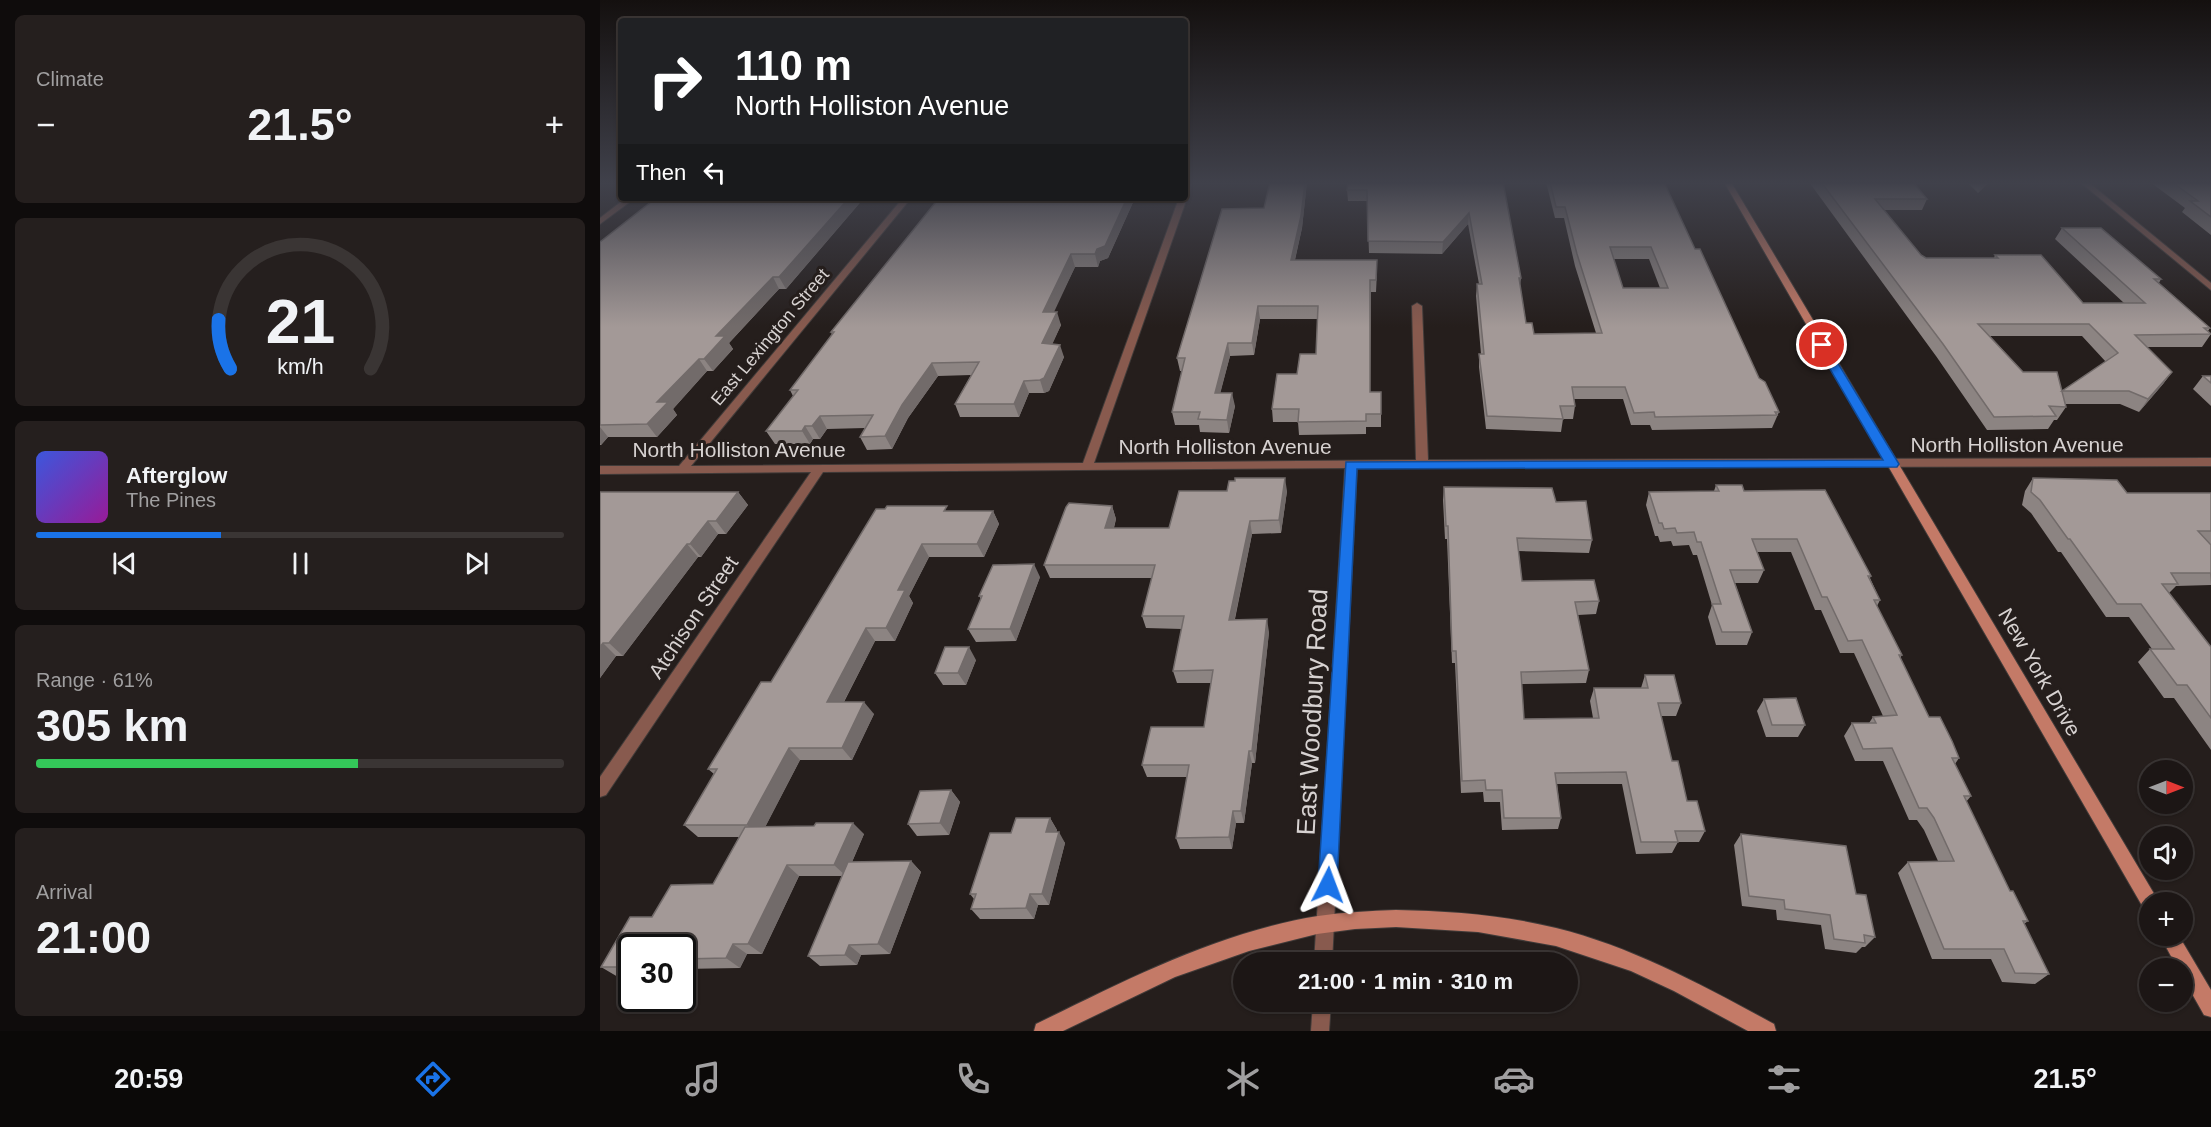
<!DOCTYPE html>
<html lang="en">
<head>
<meta charset="utf-8">
<style>
  body { margin:0; font-family:Arial,sans-serif; background:#251f1e; color:#f1f3f6; height:100vh; display:flex; flex-direction:column; font-size:22px; white-space:nowrap }
  * { box-sizing:border-box; margin:0 }
  p { font-size:20px; color:#a09fa0 }
  .icon { flex:none; width:33px; height:33px; fill:none; stroke:currentColor; stroke-width:2; stroke-linecap:round; stroke-linejoin:round }
  .map { position:relative; flex:1; overflow:hidden }
  .drawer { display:flex; flex-direction:column; gap:15px; padding:15px; background:#0f0c0c; width:600px }
  .drawer>* { flex:none }
  .guide { position:absolute; left:18px; top:18px; width:570px; height:183px; border-radius:6px; box-shadow:0 2px 4px #0004,0 0 0 2px #3a3534; background:#202124; color:#fff; overflow:hidden }
  .needle { width:39px; rotate:90deg }
  .fabs { position:absolute; left:1539px; top:760px; display:grid; gap:12px }
  .fabs a { display:grid; place-items:center; width:54px; height:54px; border-radius:50%; background:#1c1615; box-shadow:0 2px 4px #0004,0 0 0 2px #3a3534; font-size:30px }
  .speed { position:absolute; left:18px; top:934px; display:flex; gap:12px; font-size:30px; font-weight:700; text-align:center }
  .speed>* { display:grid; place-content:center; width:78px; height:78px; border-radius:50%; background:#1c1615; box-shadow:0 2px 4px #0004,0 0 0 2px #3a3534; line-height:1 }
  .speed .limit { border:3px solid #111; border-radius:9px; background:#fff; color:#111 }
  .pin { position:absolute; display:grid; place-items:center; width:51px; height:51px; color:#fff; margin:-26px; border:3px solid #fff; border-radius:50%; box-shadow:0 2px 6px #0007 }
  .me { position:absolute; width:66px; margin:-33px; rotate:3deg; stroke-linejoin:round; filter:drop-shadow(0 0 4px #0008) }
  .turn { display:flex; align-items:center; gap:21px; height:126px; padding:0 18px; font-size:27px }
  .turn .icon { width:78px; height:78px; stroke-width:2.5 }
  .turn b { display:block; font-size:42px; line-height:51px }
  .then { display:flex; align-items:center; height:57px; padding:0 18px; background:#0003; gap:12px; font-size:22px }
  .big { font-size:45px; font-weight:700; line-height:1.1 }
  .drawer .tile { flex:1; display:flex; flex-direction:column; justify-content:center; gap:9px; min-width:0; padding:0 21px; border-radius:9px; background:#251f1e }
  .drawer .dial { align-items:center; gap:0 }
  .dial svg { height:156px; overflow:visible; fill:none; stroke:#3a3534; stroke-width:7; stroke-linecap:round; text-anchor:middle }
  .dial text { fill:#f1f3f6; stroke:none }
  .song { display:flex; align-items:center; gap:18px }
  .cover { width:72px; height:72px; border-radius:9px; background:linear-gradient(135deg,hsl(230 70% 55%),hsl(300 70% 35%)) }
  .played { height:6px; border-radius:3px; background:linear-gradient(90deg,#1a73e8 35%,#3a3534 35%) }
  .keys { display:flex; justify-content:space-around; direction:ltr }
  .heat { display:flex; justify-content:space-between; align-items:center; font-size:33px; direction:ltr }
  .charge { height:9px; border-radius:4px; background:linear-gradient(90deg,#34c759 61%,#3a3534 0) }
  .trip { position:absolute; left:633px; top:952px; width:345px; height:60px; border-radius:30px; background:#1c1615; box-shadow:0 2px 4px #0004,0 0 0 2px #3a3534; font-weight:700; line-height:60px; text-align:center }
  .tab-bar { display:flex; height:96px; justify-content:space-around; align-items:center; background:#0b0908; color:#a09fa0 }
  .tab-bar .icon { width:42px; height:42px }
  .tab-bar .on { color:#1a73e8 }
  .tab-bar b { font-size:27px; color:#f1f3f6 }
  main { display:flex; flex:1; min-height:0 }
  .map>svg:first-child { display:block }
  .lines { fill:none; stroke-linecap:round; stroke-linejoin:round }
  .street-casing { stroke:#413b39; stroke-width:2 }
  .secondary-casing { stroke:#413b39; stroke-width:2 }
  .street { fill:#885a4e; fill-rule:evenodd }
  .secondary { fill:#c47a67; fill-rule:evenodd }
  .wall { fill:#8c8482; fill-rule:evenodd }
  .shaded-wall { fill:#726b6a }
  .building { fill:#a39997; stroke:#726b6a; stroke-width:1.5; fill-rule:evenodd }
  .route { fill:#1a73e8; stroke:#114b97; stroke-width:1.5 }
  .labels { text-anchor:middle; dominant-baseline:central; stroke-width:6; stroke-linejoin:round; paint-order:stroke }
  .far-street-label { font-size:18px; fill:#d7d2d1; stroke:#251e1c }
  .street-label { font-size:21px; fill:#d7d2d1; stroke:#251e1c }
  .near-street-label { font-size:26px; fill:#d7d2d1; stroke:#251e1c }
</style>
</head>
<body>
<main>
<section class="drawer">
<div class="tile"><p>Climate</p>
<div class="heat"><a>−</a><b class="big">21.5°</b><a>+</a></div>
</div>
<div class="tile dial"><svg viewBox="0 0 100 80">
<path d="M14 69A42 42 0 1 1 86 69"/>
<path d="M14 69A42 42 0 0 1 8 44" stroke="#1a73e8"/>
<text x="50" y="56" font-size="32" font-weight="700">21</text>
<text x="50" y="72" font-size="11">km/h</text>
</svg></div>
<div class="tile">
<div class="song"><i class="cover"></i><div><b>Afterglow</b><p>The Pines</p></div></div>
<div class="played"></div>
<div class="keys"><svg class="icon" aria-label="previous" viewBox="0 0 24 24"><path d="M18 5L8 12l10 7zM5 5v14"/></svg><svg class="icon" aria-label="pause" viewBox="0 0 24 24"><path d="M8 5v14M16 5v14"/></svg><svg class="icon" aria-label="next" viewBox="0 0 24 24"><path d="M6 5l10 7-10 7zM19 5v14"/></svg></div>
</div>
<div class="tile"><p>Range · 61%</p><b class="big">305 km</b><div class="charge"></div></div>
<div class="tile"><p>Arrival</p><b class="big">21:00</b></div>
</section>
<div class="map">
<svg width="1611" height="1031" viewBox="0 0 1611 1031">
  <rect width="100%" height="100%" fill="#251e1c"/>
  <g class="lines">
    <defs>
      <g id="street">
        <path d="M585 182H592L589 192 585 194Z"/>
        <path d="M1480 182H1488L1611 283V290Z"/>
        <path d="M585 196 587 198 494 463 816 460 812 306 817 303 822 306 828 460 1611 458V466L757 468 732 963H714L745 468 223 472 6 795 0 797V777L211 472 0 474V466H79L303 198H311L91 466 483 463 579 198H585Z"/>
        <path d="M26 198H35L0 224V218Z"/>
        <path d="M713 1002H731L729 1031H711Z"/>
      </g>
      <g id="secondary">
        <path d="M1124 182H1131L1556 897 1559 903H1550V911L1544 909Z"/>
        <path d="M796 910C850 911 903 915 956 928 1033 947 1104 986 1174 1024L1176 1031H1148L1074 991 1031 971 956 946 878 932 796 927 755 929 717 934 649 951 575 977 463 1031H434L436 1024C526 980 618 932 718 916 744 912 770 911 796 910Z"/>
        <path d="M1560 936H1579L1611 990V1017L1604 1015 1582 976V969H1578Z"/>
      </g>
    </defs>
    <use href="#street" class="street-casing"/>
    <use href="#secondary" class="secondary-casing"/>
    <use href="#street" class="street"/>
    <use href="#secondary" class="secondary"/>
  </g>
  <g class="wall">
    <path d="M705 182H707L702 228 695 260 777 272 776 292H771L770 392H781V427H766V434L699 435 698 422H673L672 409 697 374 716 354 718 319H660L654 355 630 356 620 393 635 406 629 433 600 432 599 425H575L572 412 582 371H580L577 358 664 208Z"/>
    <path d="M903 182 921 278 920 285 926 323 934 334 996 333 975 266 964 218H955L946 182H1064L1095 249 1159 378 1179 412 1172 428 1052 430 1050 425H1031L1023 399H974L975 406 973 419H963L961 432 886 429 879 367V354H881L876 296 877 284H879L868 224 842 254 769 253 767 201H748L747 190ZM1013 259H1049L1060 288H1023Z"/>
    <path d="M1209 182H1313L1327 199 1322 210H1284L1321 255 1326 258H1394L1395 255 1483 303H1524L1455 239 1462 228 1561 279 1559 283 1610 328 1608 331 1611 334 1602 347H1547L1572 372 1563 384 1539 412 1520 404H1465L1466 407 1457 420H1454L1448 429 1387 430 1336 356ZM1390 336H1482L1506 362 1462 392 1423 372Z"/>
    <path d="M1367 182H1389L1378 193Z"/>
    <path d="M1550 182H1611V235L1582 212 1585 208Z"/>
    <path d="M56 198H264L186 289H179L129 343 133 349 113 371H107L73 409 77 415 57 437H8L1 445H0V242Z"/>
    <path d="M339 198H535L508 258 500 261 498 267H475L453 312 461 325 452 344 464 357 449 391 444 393H429L419 417H360L355 404 371 375 338 376 308 418 292 449 267 450 260 437 265 428 227 429 220 439H213L210 444H175L166 431 193 396 190 390 232 335 231 332Z"/>
    <path d="M1603 376H1611V406L1593 389Z"/>
    <path d="M1433 478 1527 493H1611V544H1610L1611 585 1576 586 1569 593 1611 647V750L1574 698H1564L1538 662 1550 649H1552L1529 617H1506L1461 552H1458L1431 513 1422 505 1425 491Z"/>
    <path d="M635 481 687 491 681 533 652 534 635 619 669 632 655 763H652L644 823H636L632 849H580L576 838 587 777H547L542 765 604 727 611 683H577L573 671 582 629 546 628 542 616 552 578H450L444 565 512 506 516 519 514 528H569L627 491Z"/>
    <path d="M1116 485 1144 491 1271 576 1270 578 1280 600 1277 606 1302 655 1300 658 1329 717 1359 758 1355 764 1371 796 1366 802 1410 891 1428 921 1424 924 1449 974 1435 984 1402 982 1391 959H1332L1298 873 1308 862 1338 861 1324 830 1317 820H1309L1283 761H1255L1244 736 1252 723H1269L1273 717 1283 716 1254 653H1240L1221 610H1215L1191 552H1157L1164 570 1158 583H1135L1152 632 1147 645H1116L1108 617 1112 605 1097 555H1093L1089 545 1073 546 1071 541 1060 542 1058 536H1055L1046 505 1049 492 1114 491Z"/>
    <path d="M844 487 956 502 992 540 989 553 918 551 922 581 999 601 996 614 978 615 989 670 986 683 921 684 924 719 993 718 990 701 994 688H1041L1045 675 1081 703 1076 716H1061L1072 761 1087 801 1105 831 1099 842H1078L1072 853 1036 854 1022 784H957L961 818 958 829 902 830 900 802H884L883 792 861 793 855 663H852L847 539H845L843 500Z"/>
    <path d="M0 492H138L148 505 126 534H118L101 557H98L23 656H16L0 678Z"/>
    <path d="M349 511H393L399 524 384 557H329L309 596 313 603 295 641H275L244 702 274 714 252 760H200L165 827 264 834 252 862 311 861 321 872 290 954 261 955 257 965 220 966 208 956 242 876H199L162 954H147L140 968 82 969V948H32V977H18L1 967 52 917 113 884 139 837H98L84 825 114 774 108 769 171 682Z"/>
    <path d="M440 577 416 641 376 642 368 629 381 599 379 596Z"/>
    <path d="M376 660 366 685H343L335 673Z"/>
    <path d="M1164 699 1205 725 1198 737H1166L1157 711Z"/>
    <path d="M351 790 360 802 349 835 317 836 308 824Z"/>
    <path d="M450 818 457 830 456 832 465 843 449 905H438L434 919H380L371 909 374 899 370 894 411 833Z"/>
    <path d="M1141 834 1256 894 1275 937 1265 947H1262L1256 953 1225 949 1221 925 1177 920 1176 910 1142 906 1134 845Z"/>
  </g>
  <g class="shaded-wall">
    <path d="M705 182H707L702 228 692 272 691 260Z"/>
    <path d="M1383 182H1389L1378 193Z"/>
    <path d="M249 198H264L186 289 179 277Z"/>
    <path d="M527 198H535L508 258 500 261 498 267 495 254Z"/>
    <path d="M869 213 868 224 842 254 843 242Z"/>
    <path d="M471 254 475 267 448 325 443 312Z"/>
    <path d="M173 277 179 289 129 343 133 349 113 371 104 359 116 336Z"/>
    <path d="M658 306 660 319 654 355 652 343Z"/>
    <path d="M457 312 461 325 447 356 442 343Z"/>
    <path d="M628 343 630 356 617 406 615 393Z"/>
    <path d="M460 345 464 357 449 391 444 393 440 380Z"/>
    <path d="M99 359 107 371 73 409 77 415 57 437 47 424 57 402Z"/>
    <path d="M332 363 338 376 308 418 292 449 285 436 302 405Z"/>
    <path d="M1572 372 1563 384 1539 412 1548 399Z"/>
    <path d="M424 381 429 393 419 417 414 404Z"/>
    <path d="M632 393 635 406 629 433 627 420Z"/>
    <path d="M220 416 227 429 220 439 212 426Z"/>
    <path d="M205 426 213 439 210 444 202 431Z"/>
    <path d="M0 427 8 437 1 445 0 443Z"/>
    <path d="M685 478 687 491 681 533 679 520Z"/>
    <path d="M138 492 148 505 126 534 116 521Z"/>
    <path d="M512 506 516 519 510 541 505 528Z"/>
    <path d="M393 511 399 524 384 557 377 544Z"/>
    <path d="M108 521 118 534 101 557 90 544Z"/>
    <path d="M650 521 652 534 632 632 629 620Z"/>
    <path d="M87 544 98 557 23 656 9 643Z"/>
    <path d="M322 544 329 557 309 596 313 603 295 641 286 628 298 590Z"/>
    <path d="M434 564 440 577 416 641 410 629Z"/>
    <path d="M667 619 669 632 655 763 652 751Z"/>
    <path d="M266 628 275 641 237 715 227 702Z"/>
    <path d="M3 643 16 656 0 678V647Z"/>
    <path d="M369 647 376 660 366 685 358 673Z"/>
    <path d="M264 702 274 714 252 760 242 748Z"/>
    <path d="M189 748 200 760 160 837 147 825Z"/>
    <path d="M649 751 652 763 644 823 641 811Z"/>
    <path d="M351 790 360 802 349 835 340 823Z"/>
    <path d="M633 811 636 823 632 849 629 837Z"/>
    <path d="M450 818 457 830 453 843 446 832Z"/>
    <path d="M253 823 264 834 246 876 234 865Z"/>
    <path d="M459 832 465 843 449 905 442 894Z"/>
    <path d="M311 861 321 872 290 954 278 944Z"/>
    <path d="M187 865 199 876 162 954 148 944Z"/>
    <path d="M430 894 438 905 434 919 426 908Z"/>
    <path d="M133 944 147 954 140 968 126 958Z"/>
    <path d="M249 945 261 955 257 965 245 955Z"/>
  </g>
  <g class="building">
    <path d="M670 182H705L701 216 691 260H777L776 280H770V392H781V414H766V421L698 422 699 409H672L677 374H697L700 354H716L718 306H658L652 343H628L615 393H632L627 420 598 419 600 412H572L585 358H577L622 209 664 208Z"/>
    <path d="M748 182H903L921 278H919L926 323H932L934 334 1002 333 977 254 965 207H956L950 182H1064L1095 249H1100L1159 378 1165 382 1179 412H1175L1177 415 1055 417 1054 412 1034 413 1025 387H972L975 406H960L963 419 887 416 879 354H884L877 284H882L869 213 843 242 768 241 767 190H747ZM1010 247H1051L1068 288H1023Z"/>
    <path d="M1221 182H1313L1327 199H1275L1321 255 1326 258H1398L1395 255H1441L1483 303H1545L1462 228H1501L1561 279H1554L1610 328H1604L1611 334 1535 335 1572 372 1548 399 1529 391H1462L1518 353 1489 324H1378L1423 372H1457L1466 407 1449 406 1456 416 1394 417 1343 344Z"/>
    <path d="M1572 182H1611V217L1590 201H1598Z"/>
    <path d="M56 198H249L179 277H173L116 336H125L104 359H99L57 402H68L47 424 0 425V242Z"/>
    <path d="M339 198H527L505 246 497 249 495 254H471L443 312H457L442 343 460 345 444 378 440 380 424 381 414 404H355L379 362 332 363 302 405 285 436 260 437 273 415 220 416 212 426H205L202 431H166L198 390H190L234 332H231Z"/>
    <path d="M1603 376H1611V383Z"/>
    <path d="M635 478H685L679 520 650 521 629 620 667 619 652 751H649L641 811H633L629 837 576 838 589 765H542L551 727H604L613 670 573 671 584 616H542L555 565H444L466 507 469 503 512 506 505 528H569L579 491H627L629 481H635Z"/>
    <path d="M1433 478 1517 480 1527 493H1611V531H1598L1611 545V573H1571L1578 584H1562L1611 647V718L1587 685H1577L1550 649H1574L1541 604H1517L1470 539H1468L1440 500 1431 492Z"/>
    <path d="M1116 485H1142L1144 491 1225 490 1271 576H1268L1280 600H1274L1302 655H1299L1329 717H1340L1352 741 1359 758H1352L1371 796H1364L1410 891H1413L1428 921H1423L1449 974 1415 973 1404 949H1344L1308 862 1354 861 1334 818 1327 808H1319L1292 748 1263 749 1252 723H1276L1273 717 1297 715 1262 640 1248 641 1227 597H1222L1197 539H1152L1164 570H1130L1152 632H1122L1112 604H1121L1101 542H1097L1094 532 1077 533 1075 528 1064 529 1062 523H1059L1049 492 1119 491Z"/>
    <path d="M844 487 952 488 956 502 986 501 992 540 917 538 922 581 994 580 999 601 975 602 989 670 921 672 924 719 999 718 994 688H1048L1045 675H1074L1081 703H1058L1072 761H1078L1087 801H1097L1105 831H1075L1078 842H1041L1026 772 955 773 961 818H904L902 790H886L885 780 862 781 856 651H852L848 526H846Z"/>
    <path d="M0 492H138L116 521H108L90 544H87L9 643H3L0 647Z"/>
    <path d="M287 506H347L344 511H393L377 544H322L298 590H305L286 628H266L227 702H264L242 748H189L147 825H84L117 769H108L161 682H171L276 509H285Z"/>
    <path d="M434 564 410 629H368L382 596H379L393 565Z"/>
    <path d="M345 647H369L358 673H335Z"/>
    <path d="M1196 698 1205 725H1172L1164 699Z"/>
    <path d="M351 790 340 823 308 824 320 791Z"/>
    <path d="M416 818H450L446 832H459L442 894H430L426 908 371 909 376 894H370L390 833H411Z"/>
    <path d="M216 823H253L234 865H187L148 944H133L126 958 82 959V948H32V967H1L30 917H52L71 885 113 884 145 827 214 826Z"/>
    <path d="M1141 834 1246 846 1256 894 1266 895 1275 937 1264 935 1265 943 1234 939 1230 915 1185 909 1184 900 1149 896Z"/>
    <path d="M311 861 278 944 249 945 245 955 208 956 248 862Z"/>
  </g>
  <linearGradient id="sky" x2="0" y2="1"><stop stop-color="#14100f"/><stop offset="0.56" stop-color="#40414b"/><stop offset="1" stop-color="#40414b" stop-opacity="0"/></linearGradient>
  <rect width="1611" height="327" fill="url(#sky)"/>
  <path class="route" d="M1222 341 1227 345 1299 464 1297 467 757 469 737 885 734 892 728 895 721 892 718 885 746 462 1283 460 1216 345Z"/>
  <g class="labels">
    <g class="far-street-label">
      <text transform="translate(170 337) rotate(-50)">East Lexington Street</text>
    </g>
    <g class="street-label">
      <text x="1417" y="444">North Holliston Avenue</text>
      <text x="625" y="446">North Holliston Avenue</text>
      <text x="139" y="449">North Holliston Avenue</text>
      <text transform="translate(93 617) rotate(-56)">Atchison Street</text>
      <text transform="translate(1440 672) rotate(60)">New York Drive</text>
    </g>
    <g class="near-street-label">
      <text transform="translate(712 712) rotate(-87)">East Woodbury Road</text>
    </g>
  </g>
</svg>
<div class="fabs">
<a><svg class="needle" viewBox="-14 -14 28 28"><path d="M0-13l5 13h-10z" fill="#e53935"/><path d="M0 13l5-13h-10z" fill="#a09fa0"/></svg></a>
<a><svg class="icon" aria-label="sound" viewBox="0 0 24 24"><path d="M4 9h4l5-4v14l-5-4H4zM17 9q2 3 0 6"/></svg></a>
<a>+</a>
<a>−</a>
</div>
<div class="speed"><div class="limit">30</div></div>
<div class="pin" style="left:1222px;top:345px;background:#d93025"><svg class="icon" aria-label="arrive" viewBox="0 0 24 24"><path d="M6 21V4h12l-3 4 3 4H6"/></svg></div>
<svg class="me" style="left:728px;top:885px" viewBox="-20 -20 40 40"><path d="M0-17L14 15 0 8-14 15z" fill="#1a73e8" stroke="#fff" stroke-width="4"/></svg>
<div class="trip">21:00 · 1 min · 310 m</div>
<div class="guide">
<div class="turn"><svg class="icon" aria-label="right" viewBox="0 0 24 24"><path d="M7 20v-9h11M14 6l5 5-5 5"/></svg><div><b>110 m</b>North Holliston Avenue</div></div>
<div class="then">Then<svg class="icon" aria-label="left" viewBox="0 0 24 24"><path d="M17 20v-9H6M10 6l-5 5 5 5"/></svg></div>
</div>
</div>
</main>
<nav class="tab-bar">
<b>20:59</b>
<svg class="icon on" aria-label="directions" viewBox="0 0 24 24"><path d="M12 3l9 9-9 9-9-9zM9 14v-3h6M13 9l2 2-2 2"/></svg>
<svg class="icon" aria-label="music" viewBox="0 0 24 24"><path d="M9 18V5l10-2v13"/><circle cx="6" cy="18" r="3"/><circle cx="16" cy="16" r="3"/></svg>
<svg class="icon" aria-label="phone" viewBox="0 0 24 24"><path d="M5 4h4l2 5-3 2q2 4 5 5l2-3 5 2v4C11 20 4 13 5 4z"/></svg>
<svg class="icon" aria-label="climate" viewBox="0 0 24 24"><path d="M12 3v18M4 7l16 10M4 17L20 7"/></svg>
<svg class="icon" aria-label="car" viewBox="0 0 24 24"><path d="M5 17H2v-5l4-1 3-4h7l3 4 3 1v5h-3M9 17h6M6 11h13"/><circle cx="7" cy="17" r="2"/><circle cx="17" cy="17" r="2"/></svg>
<svg class="icon" aria-label="filters" viewBox="0 0 24 24"><path d="M4 7h16M4 17h16"/><circle cx="9" cy="7" r="2"/><circle cx="15" cy="17" r="2"/></svg>
<b>21.5°</b>
</nav>
</body>
</html>
